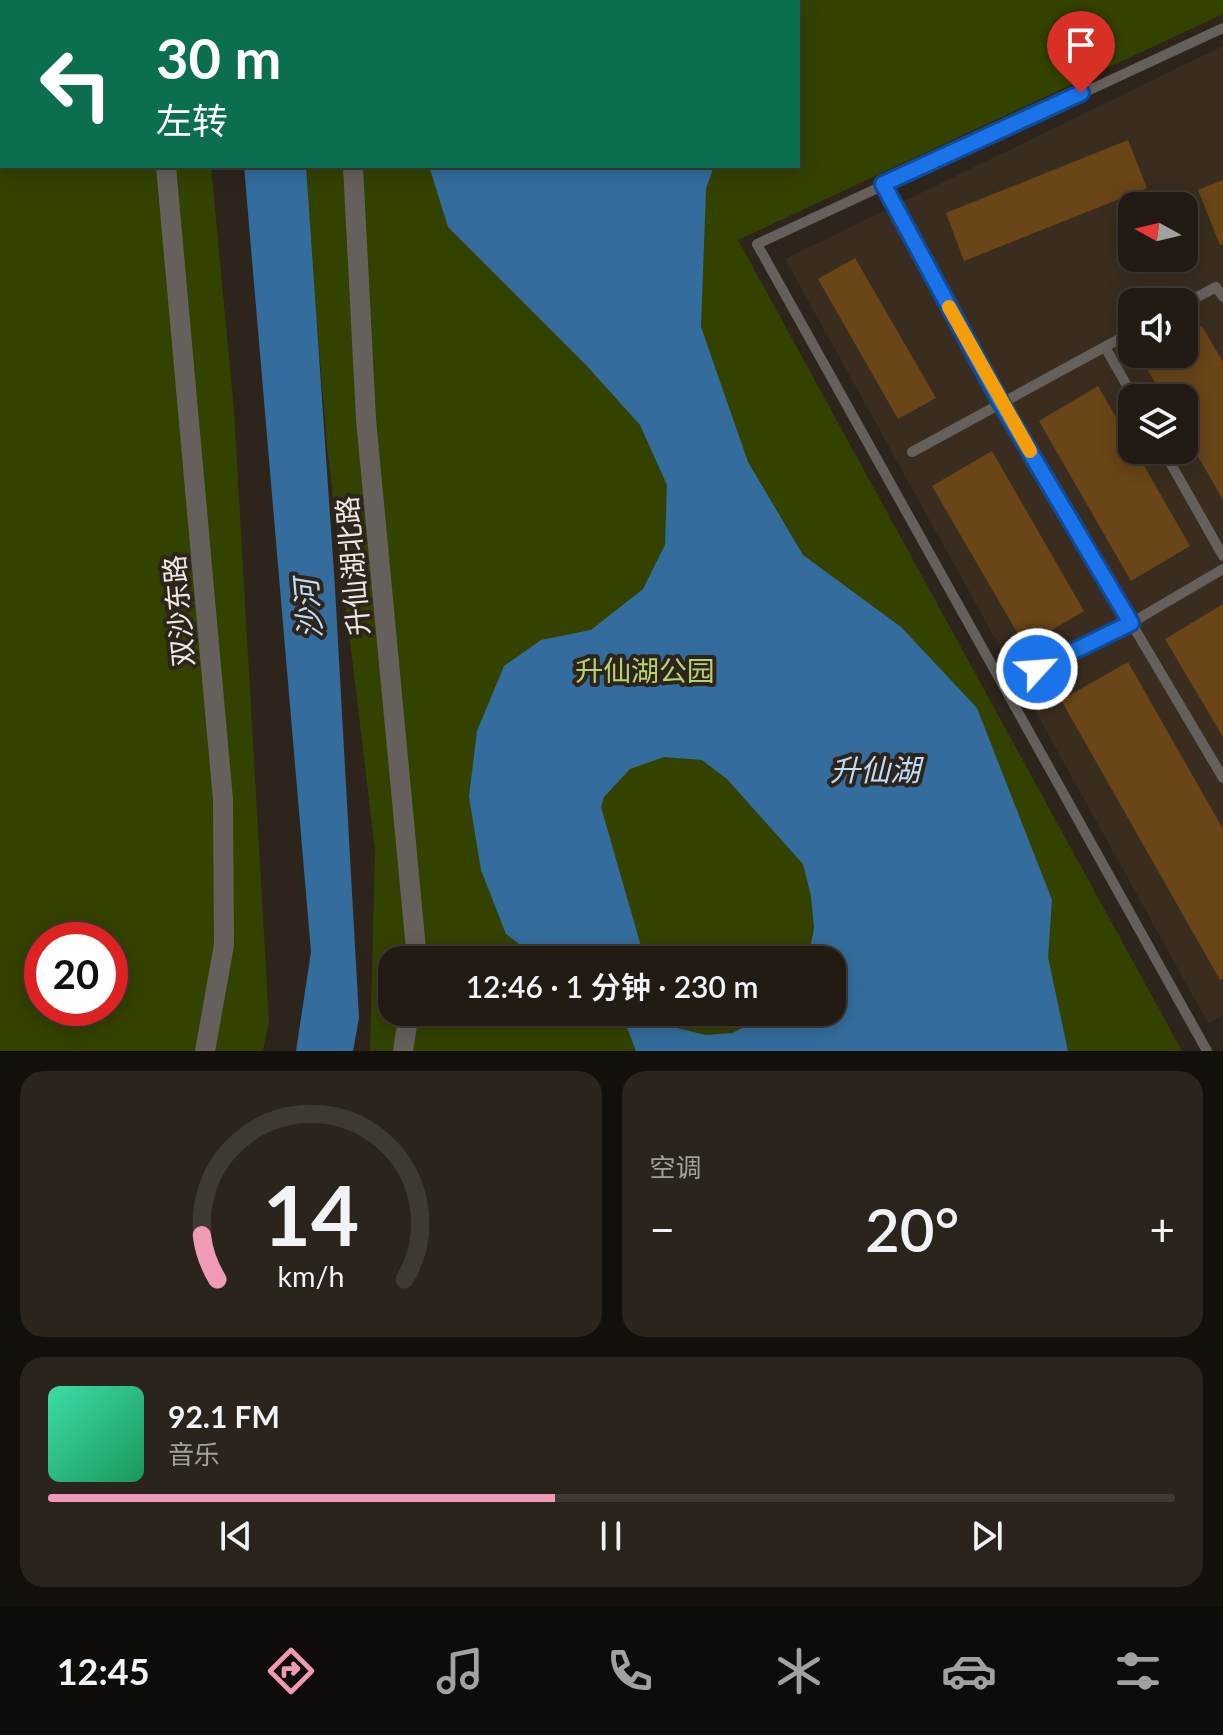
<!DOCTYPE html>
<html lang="zh">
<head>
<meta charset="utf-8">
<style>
  body { margin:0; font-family:Lato,"Noto Sans SC",sans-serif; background:#2a241d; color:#f1f3f6; height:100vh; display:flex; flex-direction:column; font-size:30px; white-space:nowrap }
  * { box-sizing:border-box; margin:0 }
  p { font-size:26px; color:#a2a1a0 }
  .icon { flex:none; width:44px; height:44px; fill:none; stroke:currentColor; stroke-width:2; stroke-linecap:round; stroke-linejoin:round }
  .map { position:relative; height:1051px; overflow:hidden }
  .side { display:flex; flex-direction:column; gap:20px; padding:20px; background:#130f0b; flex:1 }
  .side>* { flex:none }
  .top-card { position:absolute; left:0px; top:0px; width:800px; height:168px; box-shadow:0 4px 20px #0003,0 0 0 2px #3f3934; background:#0b6e4f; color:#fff; overflow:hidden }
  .needle { width:52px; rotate:278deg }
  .controls { position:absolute; left:1118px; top:192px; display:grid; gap:16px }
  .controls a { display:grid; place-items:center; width:80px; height:80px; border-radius:16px; background:#221b14; box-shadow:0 4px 20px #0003,0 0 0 2px #3f3934; font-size:40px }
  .speed { position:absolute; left:24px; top:922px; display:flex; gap:16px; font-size:40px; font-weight:700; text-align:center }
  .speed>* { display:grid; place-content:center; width:104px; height:104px; border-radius:50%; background:#221b14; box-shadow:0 4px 20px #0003,0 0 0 2px #3f3934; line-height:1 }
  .speed .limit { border:12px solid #d22; background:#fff; color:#111 }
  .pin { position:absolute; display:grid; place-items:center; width:68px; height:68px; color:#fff; margin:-82px -34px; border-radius:50% 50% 50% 0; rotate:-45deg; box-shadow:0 0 8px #0007 }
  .pin .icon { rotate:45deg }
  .me { position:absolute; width:88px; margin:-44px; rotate:64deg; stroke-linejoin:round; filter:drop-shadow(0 0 6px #0008) }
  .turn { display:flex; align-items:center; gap:28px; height:168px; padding:0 24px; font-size:36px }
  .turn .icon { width:104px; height:104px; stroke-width:2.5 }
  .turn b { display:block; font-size:56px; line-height:68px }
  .big { font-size:60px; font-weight:600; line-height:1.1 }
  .side .tile { flex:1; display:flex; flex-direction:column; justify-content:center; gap:12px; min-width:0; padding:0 28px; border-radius:24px; background:#2a241d }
  .side .dial { align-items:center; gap:0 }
  .dial svg { height:208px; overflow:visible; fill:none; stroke:#3f3934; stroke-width:7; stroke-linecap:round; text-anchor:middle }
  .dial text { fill:#f1f3f6; stroke:none }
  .song { display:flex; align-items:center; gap:24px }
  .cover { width:96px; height:96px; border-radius:12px; background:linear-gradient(135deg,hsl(160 70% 55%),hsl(150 70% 35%)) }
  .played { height:8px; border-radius:4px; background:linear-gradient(90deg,#f09ab6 45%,#3f3934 45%) }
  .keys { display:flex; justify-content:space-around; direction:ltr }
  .heat { display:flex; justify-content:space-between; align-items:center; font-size:44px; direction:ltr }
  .side .tiles { flex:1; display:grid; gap:20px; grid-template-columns:1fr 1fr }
  .tile:last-child { grid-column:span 2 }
  .trip { position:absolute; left:378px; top:946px; width:468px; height:80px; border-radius:24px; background:#221b14; box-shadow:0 4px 20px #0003,0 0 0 2px #3f3934; font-weight:600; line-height:80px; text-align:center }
  .menu { display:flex; height:128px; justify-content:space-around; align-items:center; background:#0e0b08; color:#a2a1a0 }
  .menu .icon { width:56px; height:56px }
  .menu .active { color:#f09ab6 }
  .menu b { font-size:36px; color:#f1f3f6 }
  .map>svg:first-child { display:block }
  .built { fill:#3a2d1f; fill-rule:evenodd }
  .green { fill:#344200; fill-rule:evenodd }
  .water { fill:#346d9d }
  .building { fill:#694517 }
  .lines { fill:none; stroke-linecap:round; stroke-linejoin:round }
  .lane { stroke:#66605d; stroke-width:10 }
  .street { stroke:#66605d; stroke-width:20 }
  .route-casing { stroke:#114b97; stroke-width:20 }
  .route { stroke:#1a73e8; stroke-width:14 }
  .slow { stroke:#f59e0b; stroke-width:14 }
  .labels { text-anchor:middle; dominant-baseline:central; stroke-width:8; stroke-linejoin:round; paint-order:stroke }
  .street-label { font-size:28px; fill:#eee8e2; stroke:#2d241b }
  .park-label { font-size:28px; fill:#b6d271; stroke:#2d241b }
  .water-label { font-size:30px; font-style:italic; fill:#bedcf9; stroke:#2d241b }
</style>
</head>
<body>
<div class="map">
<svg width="1223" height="1051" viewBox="0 0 1223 1051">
  <rect width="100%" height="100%" fill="#2d241b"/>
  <path class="built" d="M1223 46V1015L1208 1023 785 259ZM1132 206H1184V258H1132ZM1132 302H1184V354H1132ZM1132 398H1184V450H1132Z"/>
  <g class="green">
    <path d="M0 0H197V2H2V166H211L234 411 269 1021 263 1051H0ZM42 940H110V1008H42Z"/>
    <path d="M298 0H1223V14L738 240 1182 1051H370L375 851 327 446 304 166H798V2H298ZM392 960H832V1012H392Z"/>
  </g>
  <g class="water">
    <path d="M244 166H306L335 588 359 1018 353 1051H296L311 952Z"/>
    <path d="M429 166H714L706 189 701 327 748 462 803 555 901 627 977 708 1052 900 1048 957 1068 1051H636L621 1012H660L673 1027 706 1035 732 1033 775 1012H832V960H808L814 928 811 896 803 864 727 779 702 760 664 757 630 769 604 797 601 807 645 960H540L506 934 481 870 469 797 477 731 504 666 541 640 591 630 643 589 665 545 667 485 640 425 587 366 448 227Z"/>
  </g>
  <g class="building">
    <path d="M1128 140 1147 188 964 261 946 213Z"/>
    <path d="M1223 180V244L1220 245 1198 190Z"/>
    <path d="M855 258 936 398 898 419 818 279Z"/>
    <path d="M1202 326 1223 362V500L1184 432V398H1164L1142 360 1153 354H1184V336Z"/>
    <path d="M1098 386 1132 445V450H1135L1190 546 1131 581 1039 421Z"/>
    <path d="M992 451 1084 611 1025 646 932 486Z"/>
    <path d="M1223 604V737L1165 639Z"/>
    <path d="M1128 662 1223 829V978L1220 980 1061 700Z"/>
  </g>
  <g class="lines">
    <g class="lane">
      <path d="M883 184 1001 403 1223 778"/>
      <path d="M1184 304 1216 287 1223 297"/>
      <path d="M1105 347 1134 398"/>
      <path d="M1163 450 1223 556"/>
      <path d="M912 452 1132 332"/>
      <path d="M1037 669 1131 623 1223 569"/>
      <path d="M1207 1051 757 244 1223 28"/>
    </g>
    <g class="street">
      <path d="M345 0V2"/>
      <path d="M159 2V0"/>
      <path d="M166 166 223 800 224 945 205 1051"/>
      <path d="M353 166 366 419 417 960"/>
      <path d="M403 1051 409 1012"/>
    </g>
  </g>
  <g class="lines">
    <defs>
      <path id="route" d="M1037 669 1131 623 1001 403 883 184 1081 93"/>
    </defs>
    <use href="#route" class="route-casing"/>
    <use href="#route" class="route"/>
    <path class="slow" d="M949 307 1030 451"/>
  </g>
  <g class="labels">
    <g class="street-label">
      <text transform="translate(352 566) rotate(-95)">升仙湖北路</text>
      <text transform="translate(178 611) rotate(-95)">双沙东路</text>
    </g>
    <g class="park-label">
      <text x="645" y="670">升仙湖公园</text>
    </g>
    <g class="water-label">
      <text transform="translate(307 609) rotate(-95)">沙河</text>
      <text x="875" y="769">升仙湖</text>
    </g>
  </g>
</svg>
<div class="controls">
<a><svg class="needle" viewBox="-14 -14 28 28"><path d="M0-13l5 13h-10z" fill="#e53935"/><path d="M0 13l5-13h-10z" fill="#a2a1a0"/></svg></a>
<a><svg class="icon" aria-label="sound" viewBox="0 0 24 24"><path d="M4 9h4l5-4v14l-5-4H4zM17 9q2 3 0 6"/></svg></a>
<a><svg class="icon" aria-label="layers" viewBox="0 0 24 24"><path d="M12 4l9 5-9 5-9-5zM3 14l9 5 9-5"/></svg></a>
</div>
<div class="speed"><div class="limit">20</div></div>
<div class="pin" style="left:1081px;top:93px;background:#d93025"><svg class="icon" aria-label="arrive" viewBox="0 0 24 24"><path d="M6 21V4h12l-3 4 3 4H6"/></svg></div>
<svg class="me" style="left:1037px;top:669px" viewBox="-20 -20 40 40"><circle r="17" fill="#1a73e8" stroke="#fff" stroke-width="3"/><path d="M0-11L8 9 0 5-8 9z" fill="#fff"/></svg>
<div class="trip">12:46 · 1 分钟 · 230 m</div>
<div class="top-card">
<div class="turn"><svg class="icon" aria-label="left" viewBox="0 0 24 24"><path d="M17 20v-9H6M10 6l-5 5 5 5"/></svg><div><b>30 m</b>左转</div></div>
</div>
</div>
<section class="side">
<div class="tiles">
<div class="tile dial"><svg viewBox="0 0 100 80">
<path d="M14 69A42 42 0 1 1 86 69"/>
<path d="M14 69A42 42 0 0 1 8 52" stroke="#f09ab6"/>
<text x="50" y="56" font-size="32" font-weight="700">14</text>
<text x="50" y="72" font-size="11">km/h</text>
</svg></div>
<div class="tile"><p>空调</p>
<div class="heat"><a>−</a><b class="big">20°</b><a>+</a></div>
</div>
<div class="tile">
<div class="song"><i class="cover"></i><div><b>92.1 FM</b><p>音乐</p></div></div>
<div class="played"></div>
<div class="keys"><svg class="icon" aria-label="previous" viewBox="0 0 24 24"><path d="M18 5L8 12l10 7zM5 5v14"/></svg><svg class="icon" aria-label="pause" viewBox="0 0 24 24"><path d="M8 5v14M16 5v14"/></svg><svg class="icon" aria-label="next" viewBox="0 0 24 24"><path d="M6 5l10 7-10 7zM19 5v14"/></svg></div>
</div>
</div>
</section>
<nav class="menu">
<b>12:45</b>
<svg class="icon active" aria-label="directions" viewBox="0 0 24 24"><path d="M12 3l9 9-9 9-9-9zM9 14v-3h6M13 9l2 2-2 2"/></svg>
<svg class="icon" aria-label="music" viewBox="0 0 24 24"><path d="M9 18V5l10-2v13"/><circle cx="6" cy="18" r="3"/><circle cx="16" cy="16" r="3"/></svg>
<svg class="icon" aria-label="phone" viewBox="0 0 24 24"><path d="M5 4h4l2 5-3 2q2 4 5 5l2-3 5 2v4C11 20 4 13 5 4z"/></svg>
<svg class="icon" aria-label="climate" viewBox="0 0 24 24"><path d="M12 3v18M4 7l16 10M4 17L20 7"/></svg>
<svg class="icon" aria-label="car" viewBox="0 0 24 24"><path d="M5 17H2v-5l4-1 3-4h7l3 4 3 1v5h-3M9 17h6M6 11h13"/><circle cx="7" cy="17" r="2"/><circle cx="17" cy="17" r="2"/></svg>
<svg class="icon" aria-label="filters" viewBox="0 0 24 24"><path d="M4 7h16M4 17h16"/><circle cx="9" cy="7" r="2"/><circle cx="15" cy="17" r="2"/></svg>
</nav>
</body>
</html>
